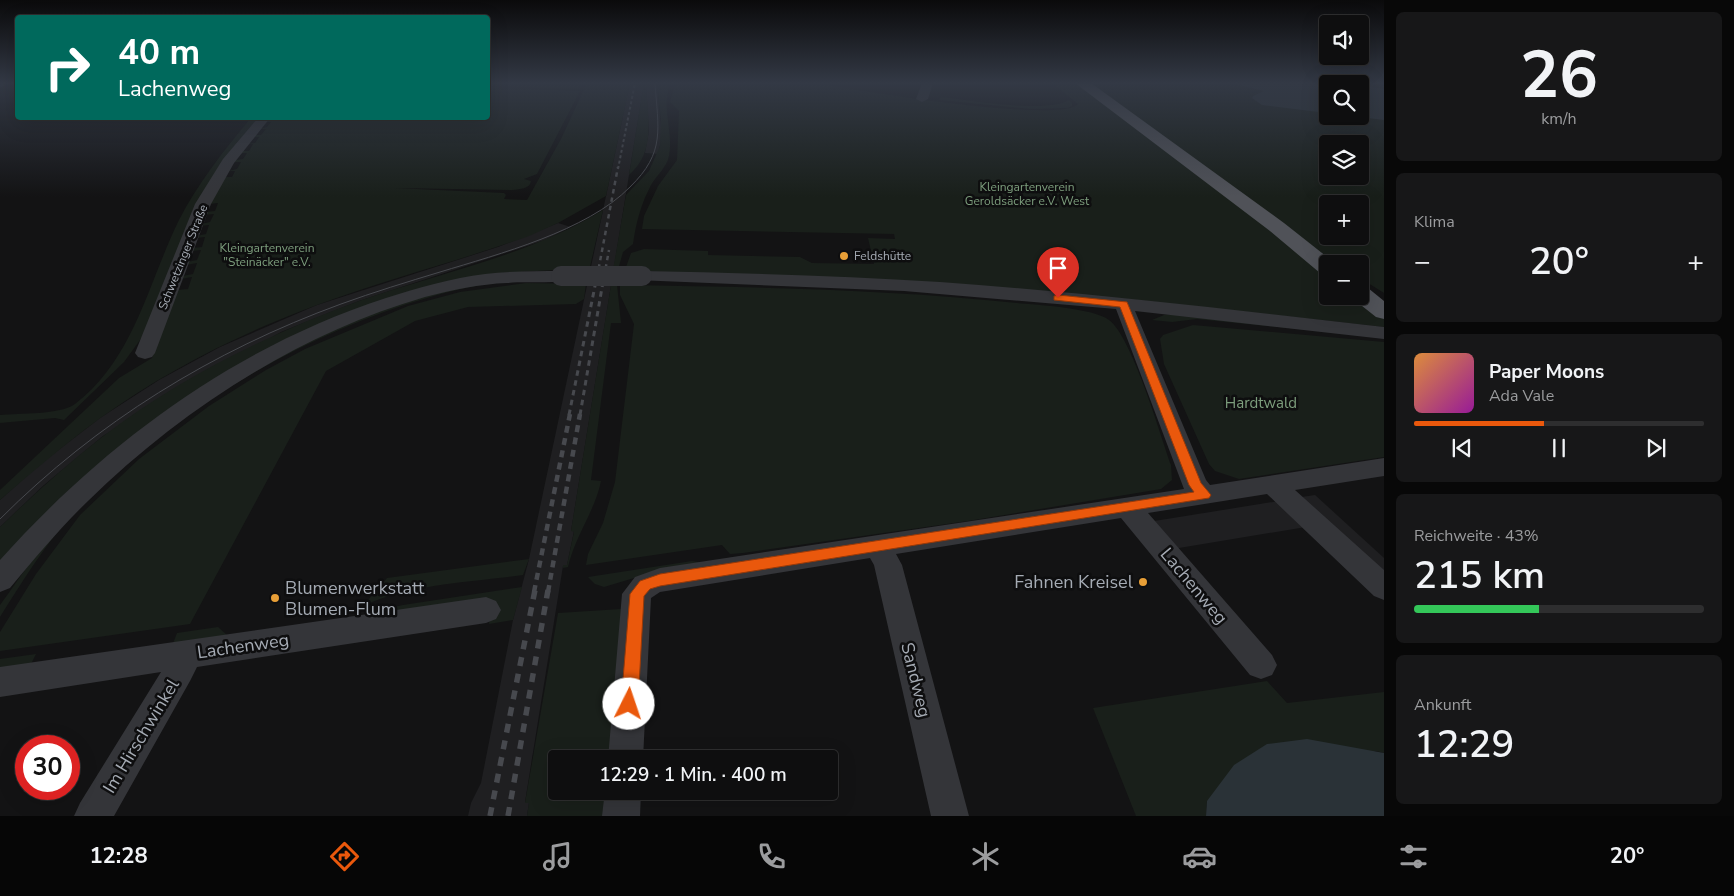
<!DOCTYPE html>
<html lang="de">
<head>
<meta charset="utf-8">
<style>
  body { margin:0; font-family:"Nunito Sans",sans-serif; background:#171718; color:#f1f3f6; height:100vh; display:flex; flex-direction:column; font-size:19px; white-space:nowrap }
  * { box-sizing:border-box; margin:0 }
  p { font-size:16px; color:#9b9c9e }
  .icon { flex:none; width:28px; height:28px; fill:none; stroke:currentColor; stroke-width:2; stroke-linecap:round; stroke-linejoin:round }
  .map { position:relative; flex:1; overflow:hidden }
  .panel { display:flex; flex-direction:column; gap:12px; padding:12px; background:#080808; width:350px }
  .panel>* { flex:none }
  .banner { position:absolute; left:15px; top:15px; width:475px; height:105px; border-radius:5px; box-shadow:0 5px 20px #0002,0 0 0 1px #2e2e2f; background:#00695c; color:#fff; overflow:hidden }
  .tools { position:absolute; left:1319px; top:15px; display:grid; gap:10px }
  .tools a { display:grid; place-items:center; width:50px; height:50px; border-radius:5px; background:#0e0e0f; box-shadow:0 5px 20px #0002,0 0 0 1px #2e2e2f; font-size:25px }
  .speed { position:absolute; left:15px; top:735px; display:flex; gap:10px; font-size:25px; font-weight:700; text-align:center }
  .speed>* { display:grid; place-content:center; width:65px; height:65px; border-radius:50%; background:#0e0e0f; box-shadow:0 5px 20px #0002,0 0 0 1px #2e2e2f; line-height:1 }
  .speed .limit { border:8px solid #d22; background:#fff; color:#111 }
  .pin { position:absolute; display:grid; place-items:center; width:42px; height:42px; color:#fff; margin:-51px -21px; border-radius:50% 50% 50% 0; rotate:-45deg; box-shadow:0 0 5px #0007 }
  .pin .icon { rotate:45deg }
  .me { position:absolute; width:55px; margin:-28px; rotate:4deg; stroke-linejoin:round; filter:drop-shadow(0 0 4px #0008) }
  .turn { display:flex; align-items:center; gap:18px; height:105px; padding:0 20px; font-size:22px }
  .turn .icon { width:65px; height:65px; stroke-width:2.5 }
  .turn b { display:block; font-size:35px; line-height:42px }
  .big { font-size:38px; font-weight:600; line-height:1.1 }
  .panel .card { flex:1; display:flex; flex-direction:column; justify-content:center; gap:8px; min-width:0; padding:0 18px; border-radius:8px; background:#171718 }
  .panel .dial { align-items:center; gap:0 }
  .dial b { font-size:65px; line-height:1 }
  .song { display:flex; align-items:center; gap:15px }
  .cover { width:60px; height:60px; border-radius:8px; background:linear-gradient(135deg,hsl(30 70% 55%),hsl(300 70% 35%)) }
  .played { height:5px; border-radius:2px; background:linear-gradient(90deg,#ea580c 45%,#2e2e2f 45%) }
  .keys { display:flex; justify-content:space-around; direction:ltr }
  .heat { display:flex; justify-content:space-between; align-items:center; font-size:28px; direction:ltr }
  .charge { height:8px; border-radius:4px; background:linear-gradient(90deg,#34c759 43%,#2e2e2f 0) }
  .trip { position:absolute; left:548px; top:750px; width:290px; height:50px; border-radius:5px; background:#0e0e0f; box-shadow:0 5px 20px #0002,0 0 0 1px #2e2e2f; font-weight:600; line-height:50px; text-align:center }
  .tabs { display:flex; height:80px; justify-content:space-around; align-items:center; background:#060606; color:#9b9c9e }
  .tabs .icon { width:35px; height:35px }
  .tabs .current { color:#ea580c }
  .tabs b { font-size:22px; color:#f1f3f6 }
  main { display:flex; flex:1; min-height:0 }
  .map>svg:first-child { display:block }
  .built { fill:#1f1f21 }
  .green { fill:#191f1a; fill-rule:evenodd }
  .water { fill:#2a3237 }
  .lines { fill:none; stroke-linecap:round; stroke-linejoin:round }
  .stream { stroke:#2a3237; stroke-width:2.5 }
  .minor { fill:#343539; fill-rule:evenodd }
  .major { fill:#505258; fill-rule:evenodd }
  .tram { stroke:#47494e; stroke-width:1 }
  .rail-far4 { stroke:#47494e; stroke-width:2; stroke-dasharray:3 2.5; stroke-linecap:butt }
  .rail-far3 { stroke:#47494e; stroke-width:2.5; stroke-dasharray:4.5 4; stroke-linecap:butt }
  .rail-far2 { stroke:#47494e; stroke-width:3; stroke-dasharray:5.5 4.5; stroke-linecap:butt }
  .rail-far1 { stroke:#47494e; stroke-width:4.5; stroke-dasharray:7 5.5; stroke-linecap:butt }
  .rail { stroke:#47494e; stroke-width:5.5; stroke-dasharray:9 8; stroke-linecap:butt }
  .minor-bridge-far1 { stroke:#343539; stroke-width:16 }
  .minor-bridge { stroke:#343539; stroke-width:20 }
  .route { fill:#ea580c; stroke:#983908 }
  .poi-dot { fill:#e89f37; stroke:#0e0e0f; stroke-width:2 }
  .labels { text-anchor:middle; dominant-baseline:central; stroke-width:5; stroke-linejoin:round; paint-order:stroke }
  .far-park-label { font-size:12px; fill:#7d9e7d; stroke:#0e0e0f }
  .far-poi-label { font-size:12px; fill:#a5abb4; stroke:#0e0e0f; text-anchor:start }
  .far-street-label { font-size:12px; fill:#a5abb4; stroke:#0e0e0f }
  .park-label { font-size:15px; fill:#7d9e7d; stroke:#0e0e0f }
  .near-poi-label { font-size:18px; fill:#a5abb4; stroke:#0e0e0f; text-anchor:end }
  .near-street-label { font-size:18px; fill:#a5abb4; stroke:#0e0e0f }
</style>
</head>
<body>
<main>
<div class="map">
<svg width="1384" height="816" viewBox="0 0 1384 816">
  <rect width="100%" height="100%" fill="#131314"/>
  <g class="built">
    <path d="M630 83H644L571 531H574L567 565 563 566 525 802 529 803 527 816H468L471 803 481 783 513 620 529 559Z"/>
    <path d="M646 83H657L662 137 658 154 645 153 649 131Z"/>
    <path d="M558 223 571 227 545 240 359 301 281 332 103 436 44 485 0 527V500L39 465 100 418 159 380 220 347 317 305 498 247Z"/>
    <path d="M1315 495 1384 558V580L1295 498Z"/>
    <path d="M1279 501 1306 527 1173 549 1148 522Z"/>
  </g>
  <g class="green">
    <path d="M488 83H584L578 89 488 86Z"/>
    <path d="M587 83H630L606 196 558 223 529 236C459 261 387 279 317 305 241 333 165 371 99 419 65 444 32 472 0 500V490L119 378 152 358 177 290 188 289 192 277 181 279 182 276 193 274 197 263 186 265 187 262 197 260 201 250 191 251 192 248 202 247 205 237 196 238V236L206 234 209 225 200 226 201 224 210 222 214 214 204 215 206 212 215 211 218 203 209 204 224 177H232L235 171H228L237 169 241 162H234L235 160 243 159 247 153H241L242 151H249L253 144H247L255 143 259 137H253L254 135H261L266 129H259L267 127 271 122H264L266 120 274 118H488V87L580 91 537 174 524 179 531 181C530 189 520 189 512 190L395 188 504 193 506 195 504 199 527 200 561 139Z"/>
    <path d="M644 83H646C647 116 657 151 629 175Z"/>
    <path d="M657 83H671C660 106 674 131 669 156 667 167 657 175 651 185 641 204 636 223 633 244L623 252 618 270H613L626 195 649 171 660 146 661 120Z"/>
    <path d="M818 83C852 90 1061 124 1078 104L1052 83H1079L1327 273 1328 296H1356L1384 318V327L1128 299 625 270 631 253 644 249 708 251V255L800 257 812 263 874 264 868 238 895 239 894 234 642 229 644 216 658 186 677 160 679 111 670 102 675 84Z"/>
    <path d="M1088 83H1384V293L1360 278V264H1339L1322 253ZM1328 84H1360V116H1328ZM1328 144H1360V176H1328ZM1328 204H1360V236H1328Z"/>
    <path d="M941 97C970 100 1046 114 1069 100L1072 103V106L1067 108 1032 109 939 100Z"/>
    <path d="M251 118H259L222 163 143 336 124 362 64 420 55 418 0 423V415C19 413 60 415 75 404 134 359 148 283 179 220 198 183 224 150 251 118Z"/>
    <path d="M603 210 589 271 554 270 502 273 449 282 250 361 0 565V527C33 495 66 465 102 437 179 378 268 334 359 301 439 273 531 255 603 210Z"/>
    <path d="M526 279H557C545 283 526 280 512 281 483 284 455 289 427 298 301 334 160 418 72 515 44 546 22 582 0 617V605C22 575 43 542 68 515 178 397 363 289 526 279Z"/>
    <path d="M526 283 586 284 584 299 576 304 468 307 415 321 326 371 190 624 0 651V632L36 574 80 515 139 459 209 406 266 370 305 349 408 306 460 292Z"/>
    <path d="M611 285H617L621 323H611L591 480 601 481C595 511 575 536 568 567L563 568V565H567L574 532 571 531Z"/>
    <path d="M620 285C753 287 885 289 1017 303 1037 305 1094 308 1109 320 1132 337 1160 434 1171 465L1172 480 1161 489 968 521 743 553 730 554 722 545 586 565 588 554 603 523 615 482 634 324 620 295Z"/>
    <path d="M1164 315H1177L1359 335 1197 319 1172 322 1152 320Z"/>
    <path d="M1193 325 1384 342V457L1239 479 1215 471 1209 464 1164 364 1160 339 1163 335Z"/>
    <path d="M529 559 523 575C473 582 408 584 363 606L387 578Z"/>
    <path d="M692 561 709 564 644 575 604 587 595 584 588 577Z"/>
    <path d="M522 587 513 620 489 624 490 616H364L376 611 403 605Z"/>
    <path d="M621 609 614 759H556V791H611L608 816H527L529 803H525L558 613Z"/>
    <path d="M218 627 229 637 172 646 177 633Z"/>
    <path d="M36 654 29 668 0 672V659Z"/>
    <path d="M1267 681 1287 703 1384 692V753L1376 751 1207 801 1206 816H1136L1093 708Z"/>
  </g>
  <g class="water">
    <path d="M1231 83H1345L1348 84H1328L1327 113 1262 105 1252 98 1253 96 1264 91Z"/>
    <path d="M1360 85 1384 89V120L1351 116H1360Z"/>
    <path d="M1307 739 1384 753V816H1206L1207 801 1234 765 1267 744Z"/>
  </g>
  <g class="lines">
    <path class="stream" d="M0 86 7 83"/>
    <g class="minor">
      <path d="M922 83H933L928 99 922 102 916 99Z"/>
      <path d="M258 118H270L234 163 211 204 155 353 152 357 145 359 138 357 135 353 195 204 223 159Z"/>
      <path d="M561 271 567 272 570 276 567 280C548 284 526 281 507 283 480 284 452 290 425 297 298 334 182 409 88 501 60 528 35 558 10 588L0 592V560C105 443 235 347 386 298 418 288 452 278 485 274 511 271 536 271 561 271Z"/>
      <path d="M642 271C741 273 841 276 940 282 1089 293 1236 310 1384 327V339L1135 311 1206 480 1210 485 1384 458V476L1295 490 1384 570V600L1374 596 1267 494 1148 513 1272 655 1277 665 1272 675 1261 679 1250 675 1121 518 896 554 902 565 969 816H931L874 565 870 558 660 592 651 598 643 759H608L622 594 635 577 660 568 1184 489 1116 309 904 291 636 280 633 276 636 272Z"/>
      <path d="M486 597 496 601 501 610 496 619 486 623 197 667 190 681 114 816H74L80 803 161 672 0 697V667Z"/>
      <path d="M605 791H641L640 816H602Z"/>
    </g>
    <g class="major">
      <path d="M1075 83H1091L1284 223 1336 264H1328V274L1320 273 1270 231Z"/>
      <path d="M1360 286 1368 288 1384 301V319L1376 317 1352 298 1351 296H1360Z"/>
    </g>
    <path class="tram" d="M0 519C97 422 212 351 341 304 374 292 407 282 440 272 499 254 587 231 630 187 666 152 658 129 655 83"/>
    <path class="rail-far4" d="M618 169 635 83"/>
    <g class="rail-far3">
      <path d="M597 277 618 167"/>
      <path d="M604 277 609 250"/>
    </g>
    <g class="rail-far2">
      <path d="M569 415 597 276"/>
      <path d="M580 415 604 276"/>
    </g>
    <g class="rail-far1">
      <path d="M534 592 570 414"/>
      <path d="M548 592 580 414"/>
    </g>
    <g class="rail">
      <path d="M490 816 535 590"/>
      <path d="M508 816 548 590"/>
    </g>
    <path class="minor-bridge-far1" d="M561 276H642"/>
    <path class="minor-bridge" d="M561 276H642"/>
  </g>
  <linearGradient id="sky" x2="0" y2="1"><stop stop-color="#0a0a0b"/><stop offset="0.42" stop-color="#333945"/><stop offset="1" stop-color="#333945" stop-opacity="0"/></linearGradient>
  <rect width="1384" height="197" fill="url(#sky)"/>
  <path class="route" d="M1058 295 1127 302 1201 483 1211 495 1209 498 660 586 650 589 644 596 638 704 635 709 629 712 623 709 621 704 630 594 640 581 660 574 1194 492 1189 485 1120 307 1054 300V296Z"/>
  <g class="poi-dot">
    <circle cx="844" cy="256" r="5"/>
    <circle cx="1143" cy="582" r="5"/>
    <circle cx="275" cy="598" r="5"/>
  </g>
  <g class="labels">
    <g class="far-park-label">
      <text x="1027" y="187">Kleingartenverein<tspan x="1027" dy="14">Geroldsäcker e.V. West</tspan></text>
      <text x="267" y="248">Kleingartenverein<tspan x="267" dy="14">"Steinäcker" e.V.</tspan></text>
    </g>
    <g class="far-poi-label">
      <text x="854" y="256">Feldshütte</text>
    </g>
    <g class="far-street-label">
      <text transform="translate(183 257) rotate(-68)">Schwetzinger Straße</text>
    </g>
    <g class="park-label">
      <text x="1261" y="403">Hardtwald</text>
    </g>
    <g class="near-poi-label">
      <text x="1133" y="582">Fahnen Kreisel</text>
      <text x="285" y="588" text-anchor="start">Blumenwerkstatt<tspan x="285" dy="21">Blumen-Flum</tspan></text>
    </g>
    <g class="near-street-label">
      <text transform="translate(1194 586) rotate(50)">Lachenweg</text>
      <text transform="translate(243 646) rotate(-8)">Lachenweg</text>
      <text transform="translate(916 680) rotate(76)">Sandweg</text>
      <text transform="translate(141 736) rotate(-59)">Im Hirschwinkel</text>
    </g>
  </g>
</svg>
<div class="tools">
<a><svg class="icon" aria-label="sound" viewBox="0 0 24 24"><path d="M4 9h4l5-4v14l-5-4H4zM17 9q2 3 0 6"/></svg></a>
<a><svg class="icon" aria-label="search" viewBox="0 0 24 24"><circle cx="10" cy="10" r="6"/><path d="M15 15l6 6"/></svg></a>
<a><svg class="icon" aria-label="layers" viewBox="0 0 24 24"><path d="M12 4l9 5-9 5-9-5zM3 14l9 5 9-5"/></svg></a>
<a>+</a>
<a>−</a>
</div>
<div class="speed"><div class="limit">30</div></div>
<div class="pin" style="left:1058px;top:298px;background:#d93025"><svg class="icon" aria-label="arrive" viewBox="0 0 24 24"><path d="M6 21V4h12l-3 4 3 4H6"/></svg></div>
<svg class="me" style="left:629px;top:704px" viewBox="-20 -20 40 40"><circle r="19" fill="#fff"/><path d="M0-13L10 11 0 6-10 11z" fill="#ea580c"/></svg>
<div class="trip">12:29 · 1 Min. · 400 m</div>
<div class="banner">
<div class="turn"><svg class="icon" aria-label="right" viewBox="0 0 24 24"><path d="M7 20v-9h11M14 6l5 5-5 5"/></svg><div><b>40 m</b>Lachenweg</div></div>
</div>
</div>
<section class="panel">
<div class="card dial"><b>26</b><p>km/h</p></div>
<div class="card"><p>Klima</p>
<div class="heat"><a>−</a><b class="big">20°</b><a>+</a></div>
</div>
<div class="card">
<div class="song"><i class="cover"></i><div><b>Paper Moons</b><p>Ada Vale</p></div></div>
<div class="played"></div>
<div class="keys"><svg class="icon" aria-label="previous" viewBox="0 0 24 24"><path d="M18 5L8 12l10 7zM5 5v14"/></svg><svg class="icon" aria-label="pause" viewBox="0 0 24 24"><path d="M8 5v14M16 5v14"/></svg><svg class="icon" aria-label="next" viewBox="0 0 24 24"><path d="M6 5l10 7-10 7zM19 5v14"/></svg></div>
</div>
<div class="card"><p>Reichweite · 43%</p><b class="big">215 km</b><div class="charge"></div></div>
<div class="card"><p>Ankunft</p><b class="big">12:29</b></div>
</section>
</main>
<nav class="tabs">
<b>12:28</b>
<svg class="icon current" aria-label="directions" viewBox="0 0 24 24"><path d="M12 3l9 9-9 9-9-9zM9 14v-3h6M13 9l2 2-2 2"/></svg>
<svg class="icon" aria-label="music" viewBox="0 0 24 24"><path d="M9 18V5l10-2v13"/><circle cx="6" cy="18" r="3"/><circle cx="16" cy="16" r="3"/></svg>
<svg class="icon" aria-label="phone" viewBox="0 0 24 24"><path d="M5 4h4l2 5-3 2q2 4 5 5l2-3 5 2v4C11 20 4 13 5 4z"/></svg>
<svg class="icon" aria-label="climate" viewBox="0 0 24 24"><path d="M12 3v18M4 7l16 10M4 17L20 7"/></svg>
<svg class="icon" aria-label="car" viewBox="0 0 24 24"><path d="M5 17H2v-5l4-1 3-4h7l3 4 3 1v5h-3M9 17h6M6 11h13"/><circle cx="7" cy="17" r="2"/><circle cx="17" cy="17" r="2"/></svg>
<svg class="icon" aria-label="filters" viewBox="0 0 24 24"><path d="M4 7h16M4 17h16"/><circle cx="9" cy="7" r="2"/><circle cx="15" cy="17" r="2"/></svg>
<b>20°</b>
</nav>
</body>
</html>
